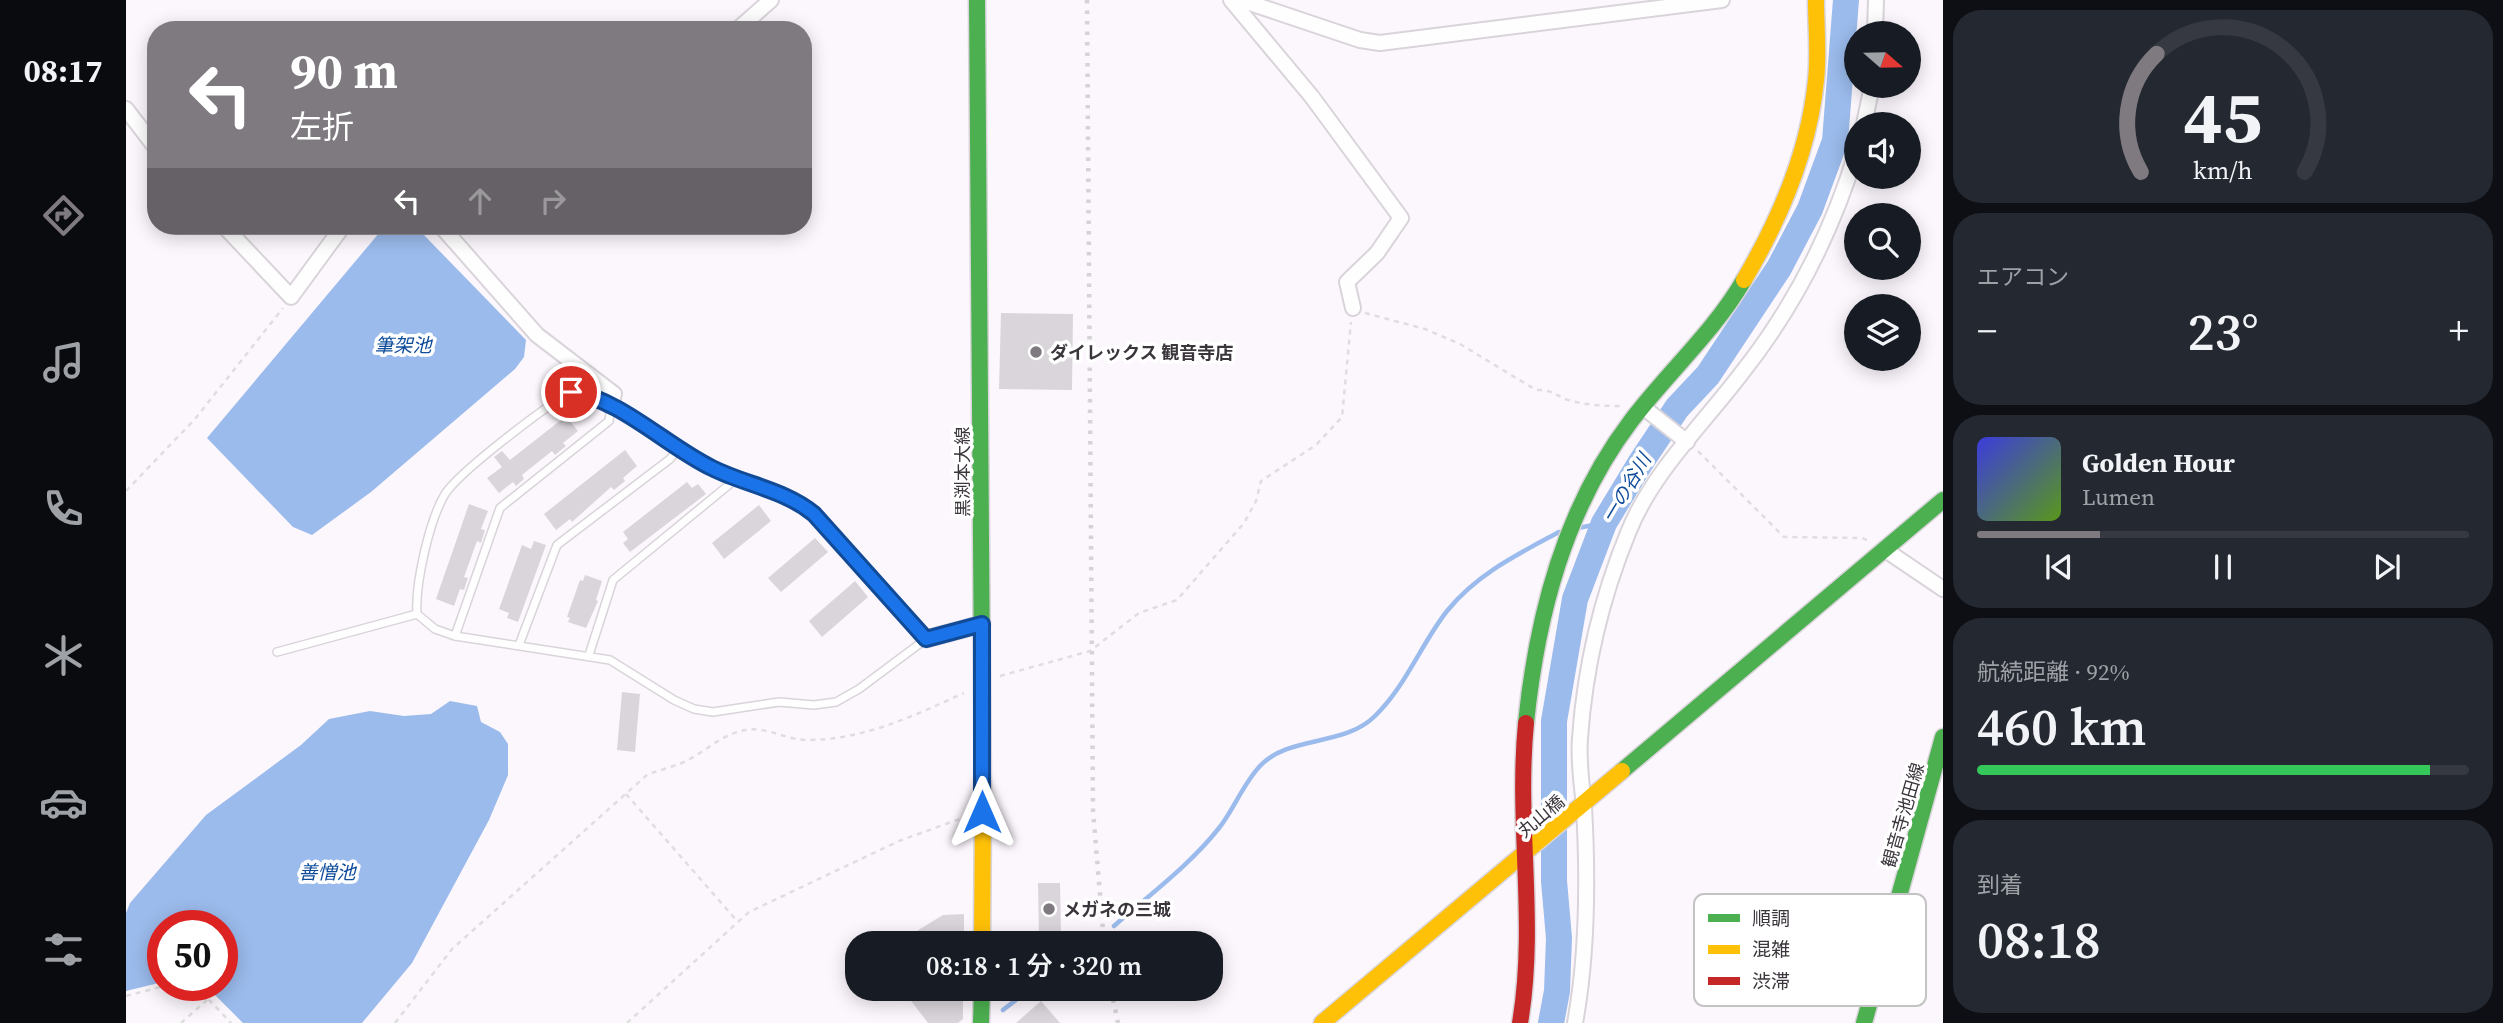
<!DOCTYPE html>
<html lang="ja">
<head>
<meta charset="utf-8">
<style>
  body { margin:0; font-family:"Source Serif 4","Noto Sans JP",serif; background:#242831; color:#f1f3f6; height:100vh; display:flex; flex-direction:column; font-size:26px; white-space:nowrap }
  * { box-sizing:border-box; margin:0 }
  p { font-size:23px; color:#9ea1a6 }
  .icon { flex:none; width:38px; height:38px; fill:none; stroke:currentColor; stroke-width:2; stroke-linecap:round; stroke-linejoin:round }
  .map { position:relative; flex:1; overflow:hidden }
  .side { display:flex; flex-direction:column; gap:10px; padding:10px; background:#0d0f14; width:560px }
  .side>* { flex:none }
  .top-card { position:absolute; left:21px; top:21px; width:665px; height:214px; border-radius:28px; box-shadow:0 4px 18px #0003; background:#7f7a80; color:#fff; overflow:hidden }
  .needle { width:46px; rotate:110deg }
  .fabs { position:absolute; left:1718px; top:21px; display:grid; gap:14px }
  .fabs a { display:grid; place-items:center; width:77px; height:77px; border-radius:50%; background:#171b24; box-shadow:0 4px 18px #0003; font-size:35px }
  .speed { position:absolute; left:21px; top:910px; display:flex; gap:14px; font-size:35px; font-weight:700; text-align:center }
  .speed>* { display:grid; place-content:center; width:91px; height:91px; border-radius:50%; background:#171b24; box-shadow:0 4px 18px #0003; line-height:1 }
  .speed .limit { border:10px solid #d22; background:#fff; color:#111 }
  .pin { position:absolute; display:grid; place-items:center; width:60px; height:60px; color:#fff; margin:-30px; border:4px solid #fff; border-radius:50%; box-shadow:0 2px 7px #0007 }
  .me { position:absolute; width:77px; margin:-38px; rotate:0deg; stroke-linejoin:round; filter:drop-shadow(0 0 5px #0008) }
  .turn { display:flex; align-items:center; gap:24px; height:147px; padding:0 28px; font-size:32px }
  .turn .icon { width:91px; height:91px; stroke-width:2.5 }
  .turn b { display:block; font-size:49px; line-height:60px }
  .lanes { display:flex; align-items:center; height:66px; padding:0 28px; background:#0003; justify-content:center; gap:35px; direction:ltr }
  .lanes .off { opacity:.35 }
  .big { font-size:52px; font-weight:600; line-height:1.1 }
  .side .widget { flex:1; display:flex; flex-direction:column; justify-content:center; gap:10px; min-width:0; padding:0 24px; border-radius:28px; background:#242831 }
  .side .dial { align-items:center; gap:0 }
  .dial svg { height:182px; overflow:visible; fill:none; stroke:#363941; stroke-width:7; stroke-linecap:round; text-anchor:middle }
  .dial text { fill:#f1f3f6; stroke:none }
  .song { display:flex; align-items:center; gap:21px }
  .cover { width:84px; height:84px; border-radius:10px; background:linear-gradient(135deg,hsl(240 70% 55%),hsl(90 70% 35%)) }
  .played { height:7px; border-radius:4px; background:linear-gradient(90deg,#7f7a80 25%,#363941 25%) }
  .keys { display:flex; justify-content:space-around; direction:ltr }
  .heat { display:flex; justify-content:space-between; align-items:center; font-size:38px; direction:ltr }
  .charge { height:10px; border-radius:5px; background:linear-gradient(90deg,#34c759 92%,#363941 0) }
  .trip { position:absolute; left:719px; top:931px; width:378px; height:70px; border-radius:28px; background:#171b24; box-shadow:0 4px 18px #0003; font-weight:600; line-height:70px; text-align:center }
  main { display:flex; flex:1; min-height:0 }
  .tabs { display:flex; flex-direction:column; width:126px; justify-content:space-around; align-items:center; background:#090b0e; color:#9ea1a6 }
  .tabs .icon { width:49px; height:49px }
  .tabs .on { color:#7f7a80 }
  .tabs b { font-size:32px; color:#f1f3f6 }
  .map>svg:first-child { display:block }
  .water { fill:#9bbbec }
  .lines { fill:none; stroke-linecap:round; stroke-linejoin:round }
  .stream { stroke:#9bbbec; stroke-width:4.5 }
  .river { stroke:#9bbbec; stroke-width:26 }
  .building { fill:#d9d5da }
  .lane-casing { stroke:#d9d4da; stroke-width:10 }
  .street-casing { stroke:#d9d4da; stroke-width:18 }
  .fast-casing { stroke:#d9d4da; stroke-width:19 }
  .slow-casing { stroke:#d9d4da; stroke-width:19 }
  .jam-casing { stroke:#d9d4da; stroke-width:19 }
  .path { stroke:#dfdedf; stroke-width:2.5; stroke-dasharray:5 5; stroke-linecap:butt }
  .lane { stroke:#fffeff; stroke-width:7 }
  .street { stroke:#fffeff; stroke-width:14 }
  .fast { stroke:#4caf50; stroke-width:16 }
  .slow { stroke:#ffc107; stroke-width:16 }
  .jam { stroke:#c62828; stroke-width:16 }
  .rail { stroke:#d5d3d5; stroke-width:4.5; stroke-dasharray:3.5 7; stroke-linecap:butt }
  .route-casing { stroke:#114b97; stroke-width:18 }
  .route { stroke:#1a73e8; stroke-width:12 }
  .poi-dot { fill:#7f7a80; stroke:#fff; stroke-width:2.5 }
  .labels { text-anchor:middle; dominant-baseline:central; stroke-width:7; stroke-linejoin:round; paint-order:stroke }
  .poi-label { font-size:18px; font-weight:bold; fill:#3b363c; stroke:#fff; text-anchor:start }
  .street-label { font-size:18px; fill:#3b363c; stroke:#fff }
  .water-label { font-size:19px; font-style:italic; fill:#0e4c9b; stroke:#fff }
  .key { fill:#fff; stroke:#c4c3c4; stroke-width:2 }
  .key-label { font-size:19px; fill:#3b363c }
</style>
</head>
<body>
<main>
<nav class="tabs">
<b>08:17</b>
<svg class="icon on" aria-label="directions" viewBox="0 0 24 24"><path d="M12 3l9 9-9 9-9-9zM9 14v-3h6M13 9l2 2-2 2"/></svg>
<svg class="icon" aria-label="music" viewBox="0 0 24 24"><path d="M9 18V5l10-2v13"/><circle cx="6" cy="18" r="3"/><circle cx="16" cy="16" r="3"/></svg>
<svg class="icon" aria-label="phone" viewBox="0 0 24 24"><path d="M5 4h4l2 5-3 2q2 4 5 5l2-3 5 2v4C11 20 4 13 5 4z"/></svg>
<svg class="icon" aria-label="climate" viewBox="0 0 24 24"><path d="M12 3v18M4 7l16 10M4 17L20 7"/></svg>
<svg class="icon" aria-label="car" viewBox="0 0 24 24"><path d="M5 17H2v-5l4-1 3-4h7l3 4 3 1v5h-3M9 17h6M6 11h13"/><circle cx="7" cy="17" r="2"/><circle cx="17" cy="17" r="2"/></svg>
<svg class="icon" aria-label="filters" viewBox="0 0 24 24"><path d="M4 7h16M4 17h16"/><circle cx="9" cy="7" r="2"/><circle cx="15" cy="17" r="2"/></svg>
</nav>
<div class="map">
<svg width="1817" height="1023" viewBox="0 0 1817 1023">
  <rect width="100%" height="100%" fill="#fcf7fd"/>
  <g class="water">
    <path d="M259 226H285L296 233 400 340 398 357 389 369 245 492 186 535 167 527 81 438Z"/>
    <path d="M324 701 351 706 355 722 374 732 382 744V775L363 820 286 963 236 1023H117L79 985H96V926H37V982L0 991V913L4 903 80 815 175 745 203 719 244 711 278 716 305 714Z"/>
  </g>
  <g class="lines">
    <g class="stream">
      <path d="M1452 528 1478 523"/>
      <path d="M988 926C1023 895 1064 865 1093 828 1108 809 1117 784 1134 766 1163 735 1218 747 1249 716 1280 686 1295 644 1321 611 1351 574 1392 554 1433 532"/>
      <path d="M960 943 970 935"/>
      <path d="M877 1010 904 989"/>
    </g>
    <path class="river" d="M1425 1023 1431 991 1433 938 1428 881V721L1449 599 1478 523 1515 462 1551 408 1582 375 1653 268 1684 209 1709 141 1720 0"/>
  </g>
  <g class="building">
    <path d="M875 313 947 314 946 390 873 389Z"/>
    <path d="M440 416 452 431 437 443 440 446 429 455 426 451 396 475 398 479 390 486 387 482 373 493 361 478 376 467 368 457 376 451 384 460Z"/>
    <path d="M499 450 511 466 497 478 499 481 488 490 485 487 446 522 444 519 430 530 418 514Z"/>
    <path d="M561 482 566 488 572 484 580 494 504 552 497 543 502 539 497 532Z"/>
    <path d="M343 504 362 511 355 529 359 530 355 543 351 541 338 577 342 578 338 590 334 589 328 606 310 599Z"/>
    <path d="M633 505 645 521 598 559 586 543Z"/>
    <path d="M689 538 702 552 655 592 642 578Z"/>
    <path d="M408 541 420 545 392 622 381 618 383 613 373 609 396 545 405 549Z"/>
    <path d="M459 575 476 581 470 600 472 601 460 628 442 622 444 618 441 617 454 580 457 581Z"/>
    <path d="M729 581 742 597 696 637 683 621Z"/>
    <path d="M496 692 514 694 509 752 491 750Z"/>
    <path d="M912 883H934L935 935 913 936Z"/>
    <path d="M838 914V943H771L817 915Z"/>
    <path d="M776 989H837V1019L832 1023H802Z"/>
    <path d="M915 1001 934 1023H890Z"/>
  </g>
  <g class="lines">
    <defs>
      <g id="lane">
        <path d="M445 392C493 398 542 447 586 468 620 485 659 490 688 514L800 639 733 689 710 702 688 705 653 702 587 712 568 709 548 700 484 660 329 636 309 629 291 614C289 584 303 521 319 494 334 471 420 406 445 392Z"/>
        <path d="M329 636 374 508 483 421 485 407"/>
        <path d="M393 645 431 545 544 459 553 448"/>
        <path d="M151 652 291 614"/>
        <path d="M463 655 487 580 610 479"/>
      </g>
      <g id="street">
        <path d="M1105 0 1186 97 1275 218 1251 253 1221 282 1227 308"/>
        <path d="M1115 0 1234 40 1254 43 1596 0"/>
        <path d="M611 30 645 0"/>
        <path d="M1749 33 1750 0"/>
        <path d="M0 109 30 148"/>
        <path d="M1738 124 1746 86"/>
        <path d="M98 226 165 297 217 226"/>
        <path d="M315 226 411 335 488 394 485 407"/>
        <path d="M1517 407 1561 442"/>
        <path d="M1758 549 1817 589"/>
        <path d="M1449 1023C1462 952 1462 878 1458 807 1456 784 1452 762 1454 738 1459 667 1475 599 1502 533 1525 474 1577 424 1615 374 1669 306 1706 233 1731 150"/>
      </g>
      <g id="fast">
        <path d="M851 0 857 809"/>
        <path d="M800 639 856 624"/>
        <path d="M1400 723C1411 615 1439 508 1505 421 1542 372 1587 333 1618 280"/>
        <path d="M1496 771 1817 500"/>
        <path d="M855 1023 856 989"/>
        <path d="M1738 1023 1817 737"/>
      </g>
      <g id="slow">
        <path d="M1618 280C1654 219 1683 151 1690 80 1693 54 1690 27 1690 0"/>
        <path d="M856 943 857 809"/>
        <path d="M1196 1023 1496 771"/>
      </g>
      <path id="jam" d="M1394 1023C1411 923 1390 824 1400 723"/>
    </defs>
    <use href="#lane" class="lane-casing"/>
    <use href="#street" class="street-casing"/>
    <use href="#fast" class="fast-casing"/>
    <use href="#slow" class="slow-casing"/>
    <use href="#jam" class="jam-casing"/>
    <g class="path">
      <path d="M1239 313 1299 329 1334 344 1410 390C1425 389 1429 395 1442 400 1459 405 1477 406 1494 406"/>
      <path d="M1572 451 1658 537 1736 538 1743 541"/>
      <path d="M0 491 69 419 157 308"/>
      <path d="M874 676 964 651 1013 613 1051 600 1118 523 1130 501 1135 481 1190 445 1216 417 1225 322"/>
      <path d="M500 794 612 922"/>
      <path d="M69 985 105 1023"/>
      <path d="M0 996 42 985"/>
      <path d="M55 1023 82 999"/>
      <path d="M269 1023 326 949 522 774C535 770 550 766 562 760 581 750 597 734 619 730 640 726 660 740 681 740 738 740 787 716 838 693"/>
      <path d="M501 1023 623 912 773 841 839 817"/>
    </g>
    <use href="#lane" class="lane"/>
    <use href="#street" class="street"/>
    <use href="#fast" class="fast"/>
    <use href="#slow" class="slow"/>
    <use href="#jam" class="jam"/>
    <g class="rail">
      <path d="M961 0 967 810 978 943"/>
      <path d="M985 989 992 1023"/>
    </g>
  </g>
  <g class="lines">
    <defs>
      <path id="route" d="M445 392C493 398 542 447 586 468 620 485 659 490 688 514L800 639 856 624V812"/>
    </defs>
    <use href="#route" class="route-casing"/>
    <use href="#route" class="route"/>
  </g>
  <g class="poi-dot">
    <circle cx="910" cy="352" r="7"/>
    <circle cx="923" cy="909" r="7"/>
  </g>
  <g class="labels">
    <g class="poi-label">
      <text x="924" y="352">ダイレックス 観音寺店</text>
      <text x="937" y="909">メガネの三城</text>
    </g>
    <g class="street-label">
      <text transform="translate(836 472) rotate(-90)">黒渕本大線</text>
      <text transform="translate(1777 815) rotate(-74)">観音寺池田線</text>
      <text transform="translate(1415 816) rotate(-40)">丸山橋</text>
    </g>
    <g class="water-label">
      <text x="277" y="345">筆架池</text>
      <text transform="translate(1500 488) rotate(-59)">一の谷川</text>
      <text x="201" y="872">善憎池</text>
    </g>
  </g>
  <rect x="1568" y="894" width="232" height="112" rx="10" class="key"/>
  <rect x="1582" y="914" width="32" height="8" fill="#4caf50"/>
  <rect x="1582" y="945" width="32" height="9" fill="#ffc107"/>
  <rect x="1582" y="977" width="32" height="8" fill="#c62828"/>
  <g class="key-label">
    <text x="1626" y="925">順調</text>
    <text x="1626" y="956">混雑</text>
    <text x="1626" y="988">渋滞</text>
  </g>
</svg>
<div class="fabs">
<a><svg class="needle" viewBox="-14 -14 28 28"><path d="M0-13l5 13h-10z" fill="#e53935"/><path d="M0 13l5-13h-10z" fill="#9ea1a6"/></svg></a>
<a><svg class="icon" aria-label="sound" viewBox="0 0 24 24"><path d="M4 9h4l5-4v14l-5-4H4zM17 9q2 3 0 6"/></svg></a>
<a><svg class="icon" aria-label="search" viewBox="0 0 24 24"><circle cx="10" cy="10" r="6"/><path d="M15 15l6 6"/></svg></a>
<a><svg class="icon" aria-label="layers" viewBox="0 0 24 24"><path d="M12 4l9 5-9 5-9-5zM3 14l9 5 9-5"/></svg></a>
</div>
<div class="speed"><div class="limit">50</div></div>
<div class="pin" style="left:445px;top:392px;background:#d93025"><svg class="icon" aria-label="arrive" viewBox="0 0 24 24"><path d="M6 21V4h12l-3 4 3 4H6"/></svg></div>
<svg class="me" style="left:856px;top:812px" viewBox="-20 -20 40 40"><path d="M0-17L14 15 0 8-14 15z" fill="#1a73e8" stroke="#fff" stroke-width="4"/></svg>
<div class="trip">08:18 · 1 分 · 320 m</div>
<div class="top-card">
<div class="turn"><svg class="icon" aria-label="left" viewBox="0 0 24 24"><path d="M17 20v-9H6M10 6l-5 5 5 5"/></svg><div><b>90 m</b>左折</div></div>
<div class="lanes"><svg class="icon" aria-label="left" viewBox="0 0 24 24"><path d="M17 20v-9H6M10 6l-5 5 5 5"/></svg><svg class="icon off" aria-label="ahead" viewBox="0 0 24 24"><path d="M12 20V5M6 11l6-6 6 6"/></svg><svg class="icon off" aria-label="right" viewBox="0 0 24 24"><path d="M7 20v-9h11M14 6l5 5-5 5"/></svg></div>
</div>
</div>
<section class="side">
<div class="widget dial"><svg viewBox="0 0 100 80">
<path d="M14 69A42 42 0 1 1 86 69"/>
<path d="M14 69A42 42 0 0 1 21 17" stroke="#7f7a80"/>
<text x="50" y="56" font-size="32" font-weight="700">45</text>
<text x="50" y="72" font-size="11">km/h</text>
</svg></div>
<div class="widget"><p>エアコン</p>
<div class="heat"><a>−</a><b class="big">23°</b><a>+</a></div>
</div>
<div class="widget">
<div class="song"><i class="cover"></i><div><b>Golden Hour</b><p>Lumen</p></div></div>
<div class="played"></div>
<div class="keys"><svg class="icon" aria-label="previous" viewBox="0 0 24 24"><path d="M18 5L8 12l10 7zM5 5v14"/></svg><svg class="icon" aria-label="pause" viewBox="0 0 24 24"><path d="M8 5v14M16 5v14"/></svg><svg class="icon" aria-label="next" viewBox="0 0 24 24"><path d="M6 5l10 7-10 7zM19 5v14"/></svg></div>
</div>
<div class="widget"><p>航続距離 · 92%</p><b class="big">460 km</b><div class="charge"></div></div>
<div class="widget"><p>到着</p><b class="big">08:18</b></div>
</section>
</main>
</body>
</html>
